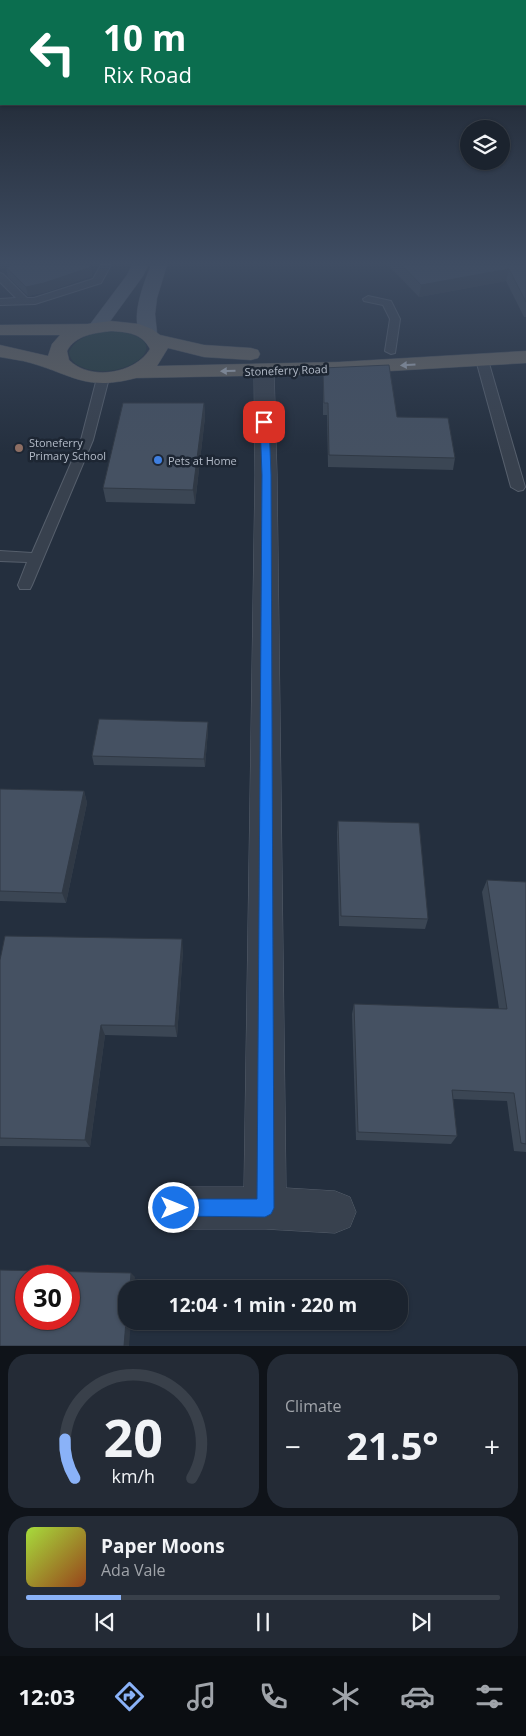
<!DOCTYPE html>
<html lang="en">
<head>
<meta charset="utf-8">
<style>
  body { margin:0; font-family:"Open Sans",sans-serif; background:#242b36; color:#f1f3f6; height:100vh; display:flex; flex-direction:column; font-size:19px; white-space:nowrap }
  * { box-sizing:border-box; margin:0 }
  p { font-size:16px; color:#a0a4aa }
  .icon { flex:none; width:28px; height:28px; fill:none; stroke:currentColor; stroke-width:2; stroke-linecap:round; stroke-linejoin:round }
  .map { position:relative; height:1346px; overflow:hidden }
  .drawer { display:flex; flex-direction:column; gap:8px; padding:8px; background:#0f1319; flex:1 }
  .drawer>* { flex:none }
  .hud { position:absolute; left:0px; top:0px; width:526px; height:105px; box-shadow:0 1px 4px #0004,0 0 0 1px #39404a; background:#0b6e4f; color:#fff; overflow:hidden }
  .buttons { position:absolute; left:460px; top:120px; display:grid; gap:10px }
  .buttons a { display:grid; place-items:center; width:50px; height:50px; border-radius:50%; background:#1b232e; box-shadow:0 1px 4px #0004,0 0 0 1px #39404a; font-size:25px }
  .speed { position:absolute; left:15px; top:1265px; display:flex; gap:10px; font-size:25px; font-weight:700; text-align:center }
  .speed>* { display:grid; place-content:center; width:65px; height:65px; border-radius:50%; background:#1b232e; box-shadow:0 1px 4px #0004,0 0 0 1px #39404a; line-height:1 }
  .speed .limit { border:8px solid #d22; background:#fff; color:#111 }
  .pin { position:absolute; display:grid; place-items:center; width:42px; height:42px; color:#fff; margin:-21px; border-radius:10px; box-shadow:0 2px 8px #0006 }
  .me { position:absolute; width:55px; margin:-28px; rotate:90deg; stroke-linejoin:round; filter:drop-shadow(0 0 4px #0008) }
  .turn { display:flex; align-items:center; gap:18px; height:105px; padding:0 20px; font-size:22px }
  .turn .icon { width:65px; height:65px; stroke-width:2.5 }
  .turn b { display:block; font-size:35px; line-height:42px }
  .big { font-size:38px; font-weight:700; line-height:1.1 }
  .drawer .widget { flex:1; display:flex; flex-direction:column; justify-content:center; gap:8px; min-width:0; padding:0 18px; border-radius:20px; background:#242b36 }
  .drawer .dial { align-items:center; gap:0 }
  .dial svg { height:130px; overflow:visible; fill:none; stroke:#39404a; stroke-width:7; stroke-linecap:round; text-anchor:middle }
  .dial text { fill:#f1f3f6; stroke:none }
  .song { display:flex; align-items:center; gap:15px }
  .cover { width:60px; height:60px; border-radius:8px; background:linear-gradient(135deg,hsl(80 70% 55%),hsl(20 70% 35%)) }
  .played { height:5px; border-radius:2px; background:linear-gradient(90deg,#8ab2f8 20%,#39404a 20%) }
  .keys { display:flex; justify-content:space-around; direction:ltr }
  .heat { display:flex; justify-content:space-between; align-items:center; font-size:28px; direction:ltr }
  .drawer .tiles { flex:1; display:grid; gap:8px; grid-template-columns:1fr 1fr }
  .widget:last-child { grid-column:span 2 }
  .trip { position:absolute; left:118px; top:1280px; width:290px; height:50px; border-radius:20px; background:#1b232e; box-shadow:0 1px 4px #0004,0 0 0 1px #39404a; font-weight:700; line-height:50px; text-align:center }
  .tab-bar { display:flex; height:80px; justify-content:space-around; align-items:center; background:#0b0e12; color:#a0a4aa }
  .tab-bar .icon { width:35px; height:35px }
  .tab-bar .on { color:#8ab2f8 }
  .tab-bar b { font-size:22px; color:#f1f3f6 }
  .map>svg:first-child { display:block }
  .green { fill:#263c3f }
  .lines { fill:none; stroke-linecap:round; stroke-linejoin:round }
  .service-casing { stroke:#565f6c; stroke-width:2 }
  .minor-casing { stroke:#565f6c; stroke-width:1 }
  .primary-casing { stroke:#414a57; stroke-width:1 }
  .trunk-casing { stroke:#434c59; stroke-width:1 }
  .service { fill:#38414e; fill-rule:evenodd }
  .minor { fill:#38414e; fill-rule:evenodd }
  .primary { fill:#56606e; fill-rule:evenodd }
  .trunk { fill:#656462; fill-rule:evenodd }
  .wall { fill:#3b4654 }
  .shaded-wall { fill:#303945 }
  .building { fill:#455162; stroke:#303945; fill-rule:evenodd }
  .oneway { fill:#a8afba }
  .route { fill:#1a73e8; stroke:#114b97 }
  .education-dot { fill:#8d6e63; stroke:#1d2633; stroke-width:2 }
  .shop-dot { fill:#3f7fe0; stroke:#1d2633; stroke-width:2 }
  .labels { text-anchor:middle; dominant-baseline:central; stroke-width:5; stroke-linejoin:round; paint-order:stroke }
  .far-street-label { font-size:11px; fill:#b4bcc9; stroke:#1d2633 }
  .far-poi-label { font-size:11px; fill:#b4bcc9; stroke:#1d2633; text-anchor:start }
</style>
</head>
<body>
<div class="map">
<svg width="526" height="1346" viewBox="0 0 526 1346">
  <rect width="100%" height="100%" fill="#242f3e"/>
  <path class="green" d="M114 331C181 338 130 381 87 369 78 366 70 362 69 352 77 335 97 332 114 331Z"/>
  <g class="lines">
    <defs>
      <g id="service">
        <path d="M101 265H111L101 283 35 304 0 305V299L16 298 0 282V273L3 274 27 298H34L93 279Z"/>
        <path d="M368 296 391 301 400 319 395 353 391 354 385 351 390 319 383 305 364 301 363 299Z"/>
        <path d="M482 357 488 360 525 487 523 490 518 491 511 487 476 360Z"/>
        <path d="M103 375 109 378 93 440 32 585 30 589H20L18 585 27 562 0 561V551L32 553 81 440 97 378Z"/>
      </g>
      <path id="minor" d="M264 365 271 367 274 371 277 475 286 1188 335 1191 350 1197 356 1212 350 1227 335 1233 265 1229H174L159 1223 153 1208 159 1193 174 1187H244L255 475 254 371 257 367Z"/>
      <g id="primary">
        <path d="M132 265H148L143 276 103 331 97 332 91 331 88 327 127 275Z"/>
        <path d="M151 265H167L157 298 155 314 157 333 154 337 148 338 142 337C129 319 144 283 151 265Z"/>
      </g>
      <path id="trunk" d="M111 321 139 324 152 329 160 335 204 345 251 348 258 350 260 354 258 358 251 360 204 357 168 348 157 366 339 362 526 351V363L339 374 136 378C86 391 75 376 31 363 21 360 10 359 0 357V345L48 356 52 344 60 335H0V325L87 324ZM111 331C127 332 142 333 150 349 135 374 90 381 69 360L67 351C75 335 95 333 111 331Z"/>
    </defs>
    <use href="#service" class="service-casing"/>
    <use href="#minor" class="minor-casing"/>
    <use href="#primary" class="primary-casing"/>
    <use href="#trunk" class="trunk-casing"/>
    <use href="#service" class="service"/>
    <use href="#minor" class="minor"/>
    <use href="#primary" class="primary"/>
    <use href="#trunk" class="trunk"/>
  </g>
  <g class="wall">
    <path d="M0 265 91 267 92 276 46 292 28 296 8 277 6 267 12 266 0 269Z"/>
    <path d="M388 265H526V317H524L506 281 419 297Z"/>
    <path d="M323 368 397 417 455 458 453 470 328 467 327 415H323Z"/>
    <path d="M204 403 205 417 195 504 106 502 103 488Z"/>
    <path d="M208 722V730L205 767 94 765 92 756Z"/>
    <path d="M0 789 84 791 87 803 66 903 0 901Z"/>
    <path d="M338 821 428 919 425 929 339 926 337 832Z"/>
    <path d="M487 880 526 882V1152L514 1151 507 1101 453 1099 457 1136 451 1144 356 1140 352 1014 354 1004 499 1009 482 892Z"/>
    <path d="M183 950 177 1037 105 1035 90 1147 0 1146V960Z"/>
  </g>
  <g class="shaded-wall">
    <path d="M0 265H14L0 269Z"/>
    <path d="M91 267 92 276 46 292 28 296 26 287Z"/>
    <path d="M509 269 506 281 419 297 421 285Z"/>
    <path d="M204 403 205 417 195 504 193 490Z"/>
    <path d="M208 722V730L205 767 204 759Z"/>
    <path d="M84 791 87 803 66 903 62 893Z"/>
    <path d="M182 939 183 950 177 1037 175 1026Z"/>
    <path d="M101 1025 105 1035 90 1147 85 1140Z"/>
    <path d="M131 1273 135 1277 134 1289H130Z"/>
    <path d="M126 1321H131L129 1346H124Z"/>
  </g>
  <g class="building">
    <path d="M14 265H89L91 267 44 283 26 287 6 267Z"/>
    <path d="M402 265H526V302L509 269 421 285Z"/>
    <path d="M389 365 397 417 448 418 455 458 329 455 328 403H324L323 368Z"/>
    <path d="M123 403H204L193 490 103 488Z"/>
    <path d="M99 719 208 722 204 759 92 756Z"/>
    <path d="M0 789 84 791 62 893 0 891Z"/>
    <path d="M338 821 419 823 428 919 341 916Z"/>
    <path d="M487 880 526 882V1144L521 1143 514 1093 452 1090 457 1136 358 1132 354 1004 507 1009Z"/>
    <path d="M5 936 182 939 175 1026 101 1025 85 1140 0 1138V960Z"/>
    <path d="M0 1270 131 1273 130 1289H126V1321L124 1346H0ZM26 1276H69V1319H26Z"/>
  </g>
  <defs><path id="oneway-solid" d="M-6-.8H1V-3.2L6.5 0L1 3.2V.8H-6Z" transform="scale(1.25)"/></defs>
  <g class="oneway">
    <use href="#oneway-solid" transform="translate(408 365) rotate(177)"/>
    <use href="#oneway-solid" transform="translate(228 371) rotate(179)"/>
  </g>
  <linearGradient id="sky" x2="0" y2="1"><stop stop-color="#141a22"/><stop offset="0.58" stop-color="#3f4d63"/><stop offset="1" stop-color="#3f4d63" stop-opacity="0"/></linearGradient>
  <rect width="526" height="454" fill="url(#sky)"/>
  <path class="route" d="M264 420 269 422 271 475 274 1208 271 1214 265 1217 174 1216 168 1214 166 1208 168 1202 174 1199H257L262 475 260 422Z"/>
  <circle class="education-dot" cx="19" cy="448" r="5"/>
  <circle class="shop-dot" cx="158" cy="460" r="5"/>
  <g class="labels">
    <g class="far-street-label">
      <text transform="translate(286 370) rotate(-2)">Stoneferry Road</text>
    </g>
    <g class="far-poi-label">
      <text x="29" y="442">Stoneferry<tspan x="29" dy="13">Primary School</tspan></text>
      <text x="168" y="460">Pets at Home</text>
    </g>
  </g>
</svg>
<div class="buttons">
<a><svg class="icon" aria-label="layers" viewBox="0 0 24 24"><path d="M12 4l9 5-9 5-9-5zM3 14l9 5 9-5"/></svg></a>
</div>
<div class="speed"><div class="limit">30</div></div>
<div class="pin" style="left:264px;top:422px;background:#d93025"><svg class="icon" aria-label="arrive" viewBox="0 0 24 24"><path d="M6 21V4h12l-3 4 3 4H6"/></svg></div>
<svg class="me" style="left:174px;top:1208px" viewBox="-20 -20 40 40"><circle r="17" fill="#1a73e8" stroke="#fff" stroke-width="3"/><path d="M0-11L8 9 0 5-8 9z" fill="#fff"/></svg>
<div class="trip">12:04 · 1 min · 220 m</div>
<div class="hud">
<div class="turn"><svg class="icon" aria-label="left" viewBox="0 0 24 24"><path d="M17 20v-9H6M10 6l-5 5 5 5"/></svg><div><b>10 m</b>Rix Road</div></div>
</div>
</div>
<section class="drawer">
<div class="tiles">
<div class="widget dial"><svg viewBox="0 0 100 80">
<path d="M14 69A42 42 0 1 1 86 69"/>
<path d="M14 69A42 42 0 0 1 8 45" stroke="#8ab2f8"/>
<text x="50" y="56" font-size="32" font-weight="700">20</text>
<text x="50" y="72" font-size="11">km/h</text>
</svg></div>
<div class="widget"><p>Climate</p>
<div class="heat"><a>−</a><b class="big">21.5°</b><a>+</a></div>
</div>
<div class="widget">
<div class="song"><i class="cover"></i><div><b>Paper Moons</b><p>Ada Vale</p></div></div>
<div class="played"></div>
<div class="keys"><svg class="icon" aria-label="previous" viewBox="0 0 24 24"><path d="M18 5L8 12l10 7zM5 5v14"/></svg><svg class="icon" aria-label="pause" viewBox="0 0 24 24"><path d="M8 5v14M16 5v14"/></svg><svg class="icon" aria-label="next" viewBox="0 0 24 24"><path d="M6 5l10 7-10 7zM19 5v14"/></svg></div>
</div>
</div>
</section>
<nav class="tab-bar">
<b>12:03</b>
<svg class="icon on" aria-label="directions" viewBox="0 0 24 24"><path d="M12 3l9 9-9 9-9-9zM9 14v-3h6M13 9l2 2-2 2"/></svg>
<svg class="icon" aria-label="music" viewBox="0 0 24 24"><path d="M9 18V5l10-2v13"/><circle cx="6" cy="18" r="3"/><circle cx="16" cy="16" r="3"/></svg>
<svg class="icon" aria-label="phone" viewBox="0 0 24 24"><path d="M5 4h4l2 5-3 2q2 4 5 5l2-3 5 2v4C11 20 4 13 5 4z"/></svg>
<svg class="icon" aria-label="climate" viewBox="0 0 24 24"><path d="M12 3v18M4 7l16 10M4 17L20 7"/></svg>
<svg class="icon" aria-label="car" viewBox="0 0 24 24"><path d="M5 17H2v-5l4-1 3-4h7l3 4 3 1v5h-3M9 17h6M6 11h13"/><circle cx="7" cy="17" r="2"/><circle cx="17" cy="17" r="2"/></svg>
<svg class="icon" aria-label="filters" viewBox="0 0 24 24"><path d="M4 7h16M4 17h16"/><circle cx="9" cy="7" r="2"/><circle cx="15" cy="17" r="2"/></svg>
</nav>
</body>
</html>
